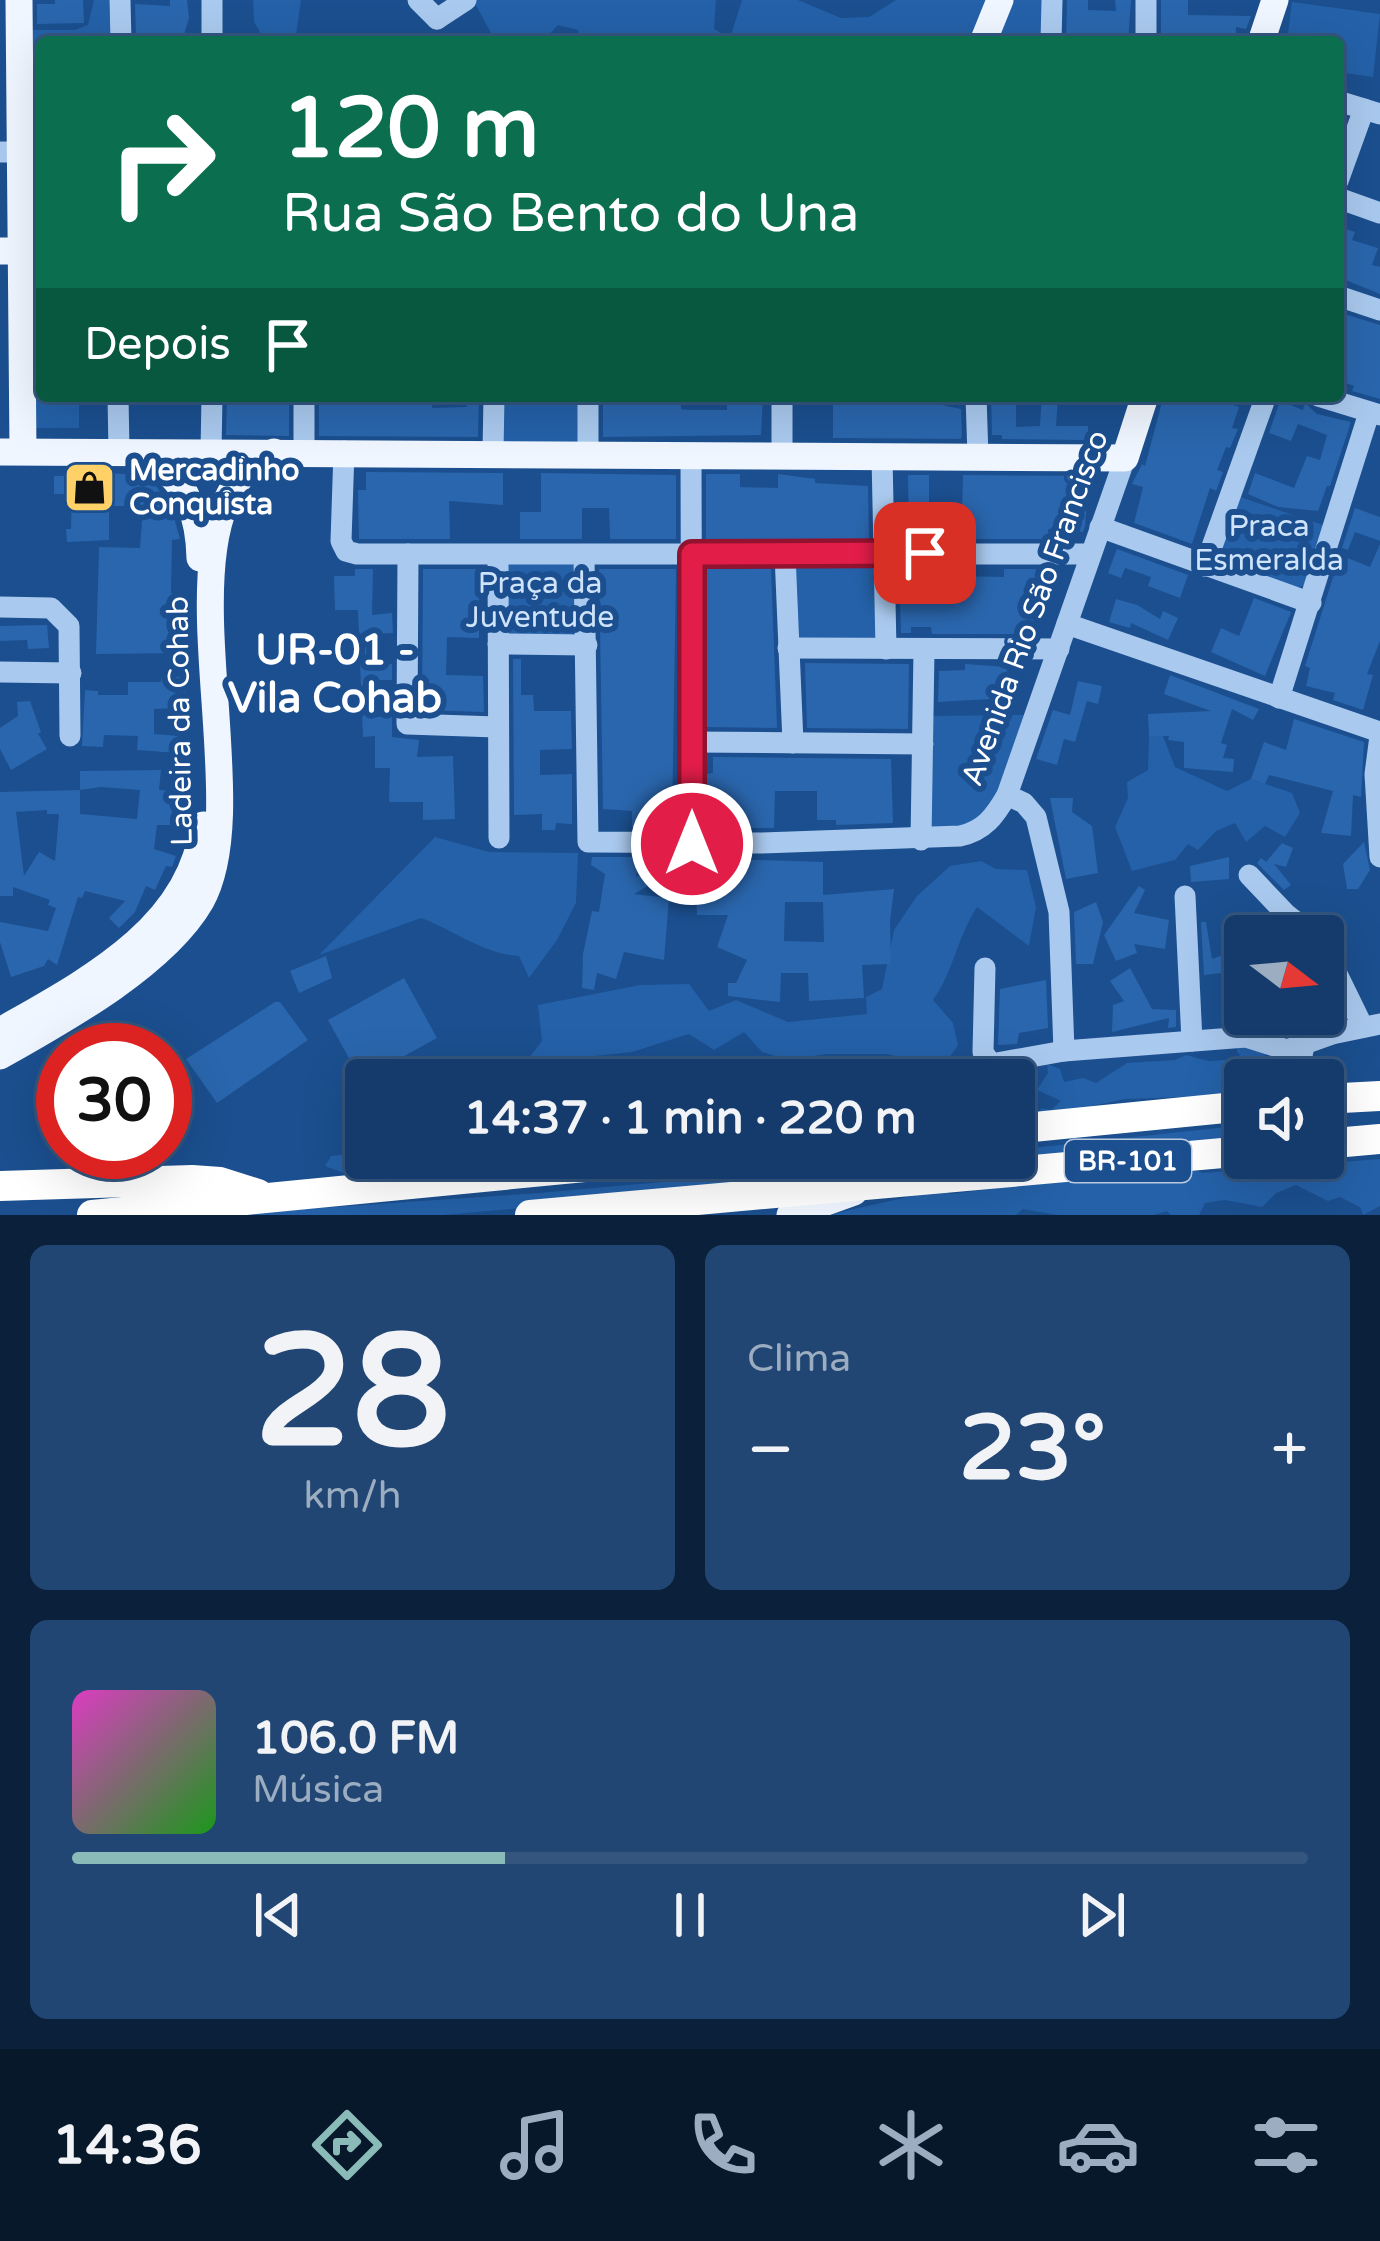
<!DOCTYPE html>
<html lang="pt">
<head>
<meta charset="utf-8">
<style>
  body { margin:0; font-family:"Varela Round",sans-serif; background:#214673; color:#f1f3f6; height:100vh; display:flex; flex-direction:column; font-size:45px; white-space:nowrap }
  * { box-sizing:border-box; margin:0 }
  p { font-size:39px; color:#9dadc1 }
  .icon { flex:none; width:66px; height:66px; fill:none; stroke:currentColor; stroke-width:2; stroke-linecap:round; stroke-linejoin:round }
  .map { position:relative; height:1215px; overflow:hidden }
  .side { display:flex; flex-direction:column; gap:30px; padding:30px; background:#0b203b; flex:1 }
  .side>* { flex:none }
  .top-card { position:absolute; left:36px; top:36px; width:1308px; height:366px; border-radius:12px; box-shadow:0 12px 48px #0002,0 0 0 3px #33557e; background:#0b6e4f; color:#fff; overflow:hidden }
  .needle { width:78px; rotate:106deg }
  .controls { position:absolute; left:1224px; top:915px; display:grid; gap:24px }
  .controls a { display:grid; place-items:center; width:120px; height:120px; border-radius:12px; background:#143b6b; box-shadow:0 12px 48px #0002,0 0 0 3px #33557e; font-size:60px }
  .speed { position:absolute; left:36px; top:1023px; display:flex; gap:24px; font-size:60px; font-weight:700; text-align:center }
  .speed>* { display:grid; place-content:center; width:156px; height:156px; border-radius:50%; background:#143b6b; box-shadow:0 12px 48px #0002,0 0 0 3px #33557e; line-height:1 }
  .speed .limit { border:18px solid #d22; background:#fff; color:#111 }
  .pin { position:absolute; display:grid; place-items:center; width:102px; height:102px; color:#fff; margin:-51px; border-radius:24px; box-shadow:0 6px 18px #0006 }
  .me { position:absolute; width:132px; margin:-66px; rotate:0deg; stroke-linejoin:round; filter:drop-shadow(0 0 9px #0008) }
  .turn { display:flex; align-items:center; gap:42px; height:252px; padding:0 48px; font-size:54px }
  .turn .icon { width:156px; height:156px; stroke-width:2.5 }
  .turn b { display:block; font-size:84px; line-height:102px }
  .then { display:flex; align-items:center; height:114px; padding:0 48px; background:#0003; gap:24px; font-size:45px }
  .big { font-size:90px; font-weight:800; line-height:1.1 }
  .side .widget { flex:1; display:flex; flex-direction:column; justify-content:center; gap:18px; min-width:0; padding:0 42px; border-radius:18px; background:#214673 }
  .side .dial { align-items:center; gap:0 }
  .dial b { font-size:156px; line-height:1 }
  .song { display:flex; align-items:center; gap:36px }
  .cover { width:144px; height:144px; border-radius:18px; background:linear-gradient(135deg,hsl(310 70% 55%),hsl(120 70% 35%)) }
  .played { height:12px; border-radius:6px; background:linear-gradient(90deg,#8bbbb9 35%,#33557e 35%) }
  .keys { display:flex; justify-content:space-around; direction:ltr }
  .heat { display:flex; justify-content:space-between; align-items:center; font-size:66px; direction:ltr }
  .side .tiles { flex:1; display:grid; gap:30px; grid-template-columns:1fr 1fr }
  .widget:last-child { grid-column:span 2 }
  .trip { position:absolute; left:345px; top:1059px; width:690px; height:120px; border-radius:12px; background:#143b6b; box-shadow:0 12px 48px #0002,0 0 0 3px #33557e; font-weight:800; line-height:120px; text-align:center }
  .tabs { display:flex; height:192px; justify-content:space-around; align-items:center; background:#08182b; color:#9dadc1 }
  .tabs .icon { width:84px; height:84px }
  .tabs .current { color:#8bbbb9 }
  .tabs b { font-size:54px; color:#f1f3f6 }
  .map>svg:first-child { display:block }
  .green { fill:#2461a8 }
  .building { fill:#2a66ad; fill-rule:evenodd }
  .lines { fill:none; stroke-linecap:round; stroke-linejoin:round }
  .minor { stroke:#a9c9ee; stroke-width:21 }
  .major { stroke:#f0f6ff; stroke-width:27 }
  .highway { stroke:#fff; stroke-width:30 }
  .route-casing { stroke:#92132f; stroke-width:30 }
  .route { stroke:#e11d48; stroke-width:21 }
  .labels { text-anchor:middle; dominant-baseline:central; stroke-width:12; stroke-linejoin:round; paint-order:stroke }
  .shield { fill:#1b4f8f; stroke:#bbcadd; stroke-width:3 }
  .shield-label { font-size:27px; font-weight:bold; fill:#fff }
  .poi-label { font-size:30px; font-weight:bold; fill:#fff; stroke:#1b4f8f; text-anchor:start }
  .park-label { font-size:30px; fill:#cfe3fa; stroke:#1b4f8f }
  .street-label { font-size:30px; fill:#fff; stroke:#1b4f8f }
  .district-label { font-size:42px; font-weight:bold; fill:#fff; stroke:#1b4f8f }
</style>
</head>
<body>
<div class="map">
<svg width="1380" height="1215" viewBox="0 0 1380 1215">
  <rect width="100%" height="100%" fill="#1b4f8f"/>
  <g class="green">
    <path d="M94 0H109L111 42H42V53L28 54 29 30H75L88 25Z"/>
    <path d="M253 0H301L295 42H266L254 22Z"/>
    <path d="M473 0H716L714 29 730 38 742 0H798L841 18 869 17 896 0H990L971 42H580L578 30 558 25 542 42H496Z"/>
    <path d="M1011 0H1043L1044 42H990Z"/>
    <path d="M1292 2 1380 14 1373 77 1338 72V42H1287Z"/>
    <path d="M32 364H42V396H79V428H32Z"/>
    <path d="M498 396H581L582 441 577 445H501Z"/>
    <path d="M1234 495 1326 526 1304 585 1298 588 1218 561Z"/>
    <path d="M571 563 575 567 574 632 568 637 507 634 505 564Z"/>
    <path d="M796 565 874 567 878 642 797 649 793 569Z"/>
    <path d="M1025 715 995 802 973 823 928 832 927 716Z"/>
    <path d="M1149 736H1163L1175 767 1227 791 1251 779 1292 793 1300 813 1285 837 1265 826 1246 842 1235 823 1216 831 1198 850 1188 844 1175 860 1132 871 1115 827 1128 798 1127 782 1148 770Z"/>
    <path d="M435 837 489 852 578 853 576 903 557 940 529 978 519 956C483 954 456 931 421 918L319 955Z"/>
    <path d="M981 861 996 869 1027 870 1036 907 1029 946 977 907C956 940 954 971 933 1000L953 1023 958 1045 943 1067 887 1054H825L789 1060 762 1052 744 1032 714 1050 689 1034 632 1052 525 1063 542 1041 538 1005 640 985 689 984 709 1011 736 1000 788 1022 867 1014 866 997 882 989 894 930 917 896 950 866Z"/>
    <path d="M1238 1037 1265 1050V1058L1280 1069 1281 1080H1245V1095L1125 1099 1039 1117 1041 1108 1051 1110 1061 1101 1037 1090 1048 1073 1047 1064 1060 1069 1064 1082 1083 1078 1096 1083 1127 1063 1175 1060 1186 1055 1209 1061 1242 1059 1237 1051Z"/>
    <path d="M1245 1125V1144L443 1215H218L538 1193 935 1158H1014V1150Z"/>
    <path d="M366 1152V1158H488L494 1163 354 1177 325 1166 331 1156Z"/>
    <path d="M1380 1159V1206L1363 1215 1360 1207 1340 1197 1328 1201 1296 1185 1276 1193 1262 1207 1225 1200 1205 1203 1199 1215H1171L1167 1211 1154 1215H1057L1023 1209 1016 1215H828L943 1189 950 1194 1182 1166 1203 1173Z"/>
  </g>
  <g class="building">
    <path d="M55 0H83L84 23 37 24V4H55Z"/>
    <path d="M170 0H187L189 18 183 38H136L135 4 170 6Z"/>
    <path d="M1067 0H1088V10L1116 11 1115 0H1131L1128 42H1066Z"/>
    <path d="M1161 0H1188V15L1251 16 1246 29 1236 27V42H1161Z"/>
    <path d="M1338 226 1355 232 1352 240 1378 248 1372 265 1380 267V294L1338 277Z"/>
    <path d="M1338 312 1380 325V399L1352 391 1354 386 1338 380Z"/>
    <path d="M259 396H289V436L226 435 227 401 259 400Z"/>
    <path d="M319 396H431L432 408 467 407 466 396H479L478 437 319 436Z"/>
    <path d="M603 396H680L681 409 688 410H727V396H763L761 435 603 437Z"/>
    <path d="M833 396H854L853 401H880V396H932V403L961 409 962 434 961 439 833 438Z"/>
    <path d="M991 396H1016V427L1040 426 1042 396H1058L1056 426H1088V440L1002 439V435H992Z"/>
    <path d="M1168 396H1205L1239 407 1232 428 1238 429 1230 448 1226 447 1217 470 1223 472 1216 491 1210 488 1192 544 1134 523 1143 487 1132 484 1142 464 1145 466 1162 402 1165 403Z"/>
    <path d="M1280 401 1303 410 1305 403 1317 414 1351 422 1330 486H1327L1318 511 1278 507 1248 494 1255 473 1294 488 1307 456 1320 460 1327 435 1298 424 1291 441 1269 433Z"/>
    <path d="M72 470 136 475V482L155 485 170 504 180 539 172 540 171 593H185V653L96 654 99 547 140 548 143 506H109V540L67 542 66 529H71L72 494H54V476H72Z"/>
    <path d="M366 472 503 473V505L449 501 450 539H359L358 490H366Z"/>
    <path d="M541 473 676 475V539H610L609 508H582V539H520V512H541Z"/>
    <path d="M706 474H740V487L778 488V474L815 479V483L868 486 869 539H706Z"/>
    <path d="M908 475H929V511H962L963 475 1089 476 1085 526 1083 532 1048 529 1049 539H909Z"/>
    <path d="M1355 508 1380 517V541L1355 532 1348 550 1342 548Z"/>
    <path d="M1380 544V641L1367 674 1373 675 1363 710 1333 700 1335 693 1306 686 1310 668 1305 666 1340 555 1370 567Z"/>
    <path d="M1117 549 1188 575 1180 598 1148 586 1151 577 1125 568 1121 578 1108 573Z"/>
    <path d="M355 569H373L372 615 392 613 393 633 373 634 374 665 392 664V680H375L376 717 392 716V737L419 740 417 757 453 756 455 819 423 820V802H389L390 768H375V736L363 737 358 610H335L334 576H355Z"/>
    <path d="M423 569H483L476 622H479V638L447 637 446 675 483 676 484 712 422 710Z"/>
    <path d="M599 569H676L672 827H632V811L603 809Z"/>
    <path d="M706 569H771L777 728 707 727Z"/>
    <path d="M899 569H921V582L945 583V576L1004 577V569H1056L1057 583H1050V604H1039L1038 634H932L931 627H911V633H901Z"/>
    <path d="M1254 598 1291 612 1265 676 1211 652 1221 628 1239 636Z"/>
    <path d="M1116 599 1137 605 1160 619 1163 611 1178 618 1168 640 1131 623 1130 628 1109 622Z"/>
    <path d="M47 625 49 648 28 649 27 640 0 641V626Z"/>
    <path d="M513 659H521V695H533L534 711H571L572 749 540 750V775L572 774V824L556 823 555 830H542V814L514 815Z"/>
    <path d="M805 663 909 664 908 729 807 728Z"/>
    <path d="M965 664 1007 667 1008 698 938 702 939 671 965 670Z"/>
    <path d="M162 675 187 678 185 698 177 697 176 708 154 709V734L179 736 177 753 137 750 138 736 104 735 103 747 82 746 85 690 98 691V695H128V682H161Z"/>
    <path d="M1170 675 1259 709 1253 720 1232 709 1221 743 1227 745 1223 758 1234 759 1233 772 1184 768V742L1168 740 1169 736H1149L1148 714 1211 711 1164 694Z"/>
    <path d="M1078 681 1102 686 1098 704 1087 701 1075 742 1064 739 1057 765 1036 759 1053 710 1070 715Z"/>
    <path d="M30 701 41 732 38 734 47 749 11 770 0 749V728L18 716 17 702Z"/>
    <path d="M1294 719 1364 742 1361 797 1353 795 1351 836 1321 833 1333 791 1269 775 1265 784 1251 779 1264 742 1286 750Z"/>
    <path d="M713 757 891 759 893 823 836 825V820H817V791H775L774 828H707V774L713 773Z"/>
    <path d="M161 770 159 790 185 792V813L174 812 173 825H157L154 849 176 856 172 867 166 866 155 890 146 886 135 912 119 928 109 918 125 901 85 891 82 898 78 897 57 965 48 959 44 966 11 977 0 942V922L48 931 56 908 48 905 50 900 13 887V896H0V792L80 790V814L137 819 140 790 101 787 80 790V771ZM47 810V814H59L55 861 39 852 24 876 16 812Z"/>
    <path d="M1050 798H1073L1072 812 1092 826 1098 873 1066 879Z"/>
    <path d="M1364 842 1370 870 1358 889H1347L1343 864Z"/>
    <path d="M1282 843 1293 848 1286 867 1274 864 1291 885 1284 890 1257 863 1261 858 1266 862Z"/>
    <path d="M592 857H639L636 877 661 863 667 875 634 894 669 898 664 960 624 952 616 979 597 973 594 990 582 988 583 954 592 911 599 912 605 874 591 865Z"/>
    <path d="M1229 857V879L1191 882 1190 866Z"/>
    <path d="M695 858 823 862V895L894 889 890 921 891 964 862 965 864 998 809 1001 808 973H781L780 1002 728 996V983H736L747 960 717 947 728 915H697ZM785 902H823L824 942 784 941Z"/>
    <path d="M1139 886 1145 890 1134 913 1169 920 1165 949 1134 944 1137 953 1116 961 1104 935Z"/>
    <path d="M1096 902 1103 922 1093 964H1076L1074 912Z"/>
    <path d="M1201 922H1206L1212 959 1234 951 1238 971 1204 975Z"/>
    <path d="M326 956 332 978 299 993 290 971Z"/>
    <path d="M1130 968 1152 1009 1176 1010V1027L1168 1028 1169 1018 1112 1032 1113 1005 1124 1001 1110 981Z"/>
    <path d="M404 978 437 1038 361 1080 328 1020Z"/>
    <path d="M1046 980 1048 1028 1019 1033 1017 1044 998 1045 1000 989Z"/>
    <path d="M275 1002H280L308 1040 217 1103 186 1059Z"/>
  </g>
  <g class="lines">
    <g class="minor">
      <path d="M120 0 121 42"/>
      <path d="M418 0 437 19"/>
      <path d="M437 19 466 0"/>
      <path d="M212 42V0"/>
      <path d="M1051 42 1052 0"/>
      <path d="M1146 42V0"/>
      <path d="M1338 101 1380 114"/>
      <path d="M0 152H42"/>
      <path d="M1338 181 1364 109"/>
      <path d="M1338 198 1380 213"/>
      <path d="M1338 296 1380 310"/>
      <path d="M118 396 119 451"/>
      <path d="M588 396V453"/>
      <path d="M976 396 978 457"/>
      <path d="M1318 396 1380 415"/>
      <path d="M304 451V396"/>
      <path d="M344 451 341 541 346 551 357 554H1091"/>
      <path d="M211 452 212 396"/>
      <path d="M493 452 494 396"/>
      <path d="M691 454 692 844"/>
      <path d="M782 455V396"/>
      <path d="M882 456 886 649"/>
      <path d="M1100 527 1311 603"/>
      <path d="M408 554 407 724 497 727"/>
      <path d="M785 554 793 743"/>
      <path d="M584 556 588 842 762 843 960 836C984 831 995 816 1007 795L1125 458"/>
      <path d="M498 557 499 838"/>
      <path d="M1205 566 1266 396"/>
      <path d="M0 607 51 608 69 626 70 736"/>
      <path d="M1067 624 1380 732"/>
      <path d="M498 644 587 645"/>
      <path d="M788 648 1059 649"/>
      <path d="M0 672 71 673"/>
      <path d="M1279 698 1369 413"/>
      <path d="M1380 736 1375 774 1380 857"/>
      <path d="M692 742 923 744"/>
      <path d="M1007 795 1024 803 1036 817 1059 912 1064 1051"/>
      <path d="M921 840 924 650"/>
      <path d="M1249 875 1286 914 1314 936"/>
      <path d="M1185 896 1192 1041"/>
      <path d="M1323 945 1363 1027"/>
      <path d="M985 968 983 1052 991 1064 1064 1051 1246 1037 1287 1050 1332 1034 1380 1024"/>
      <path d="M1233 991 1246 1037"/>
      <path d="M1297 1080 1304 1046"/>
    </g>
    <g class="major">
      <path d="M19 0 23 451"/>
      <path d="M983 42 1000 0"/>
      <path d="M1261 42 1275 0"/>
      <path d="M0 251H42"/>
      <path d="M0 452 1125 458 1145 396"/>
      <path d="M138 455C185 472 199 513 200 558"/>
      <path d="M0 1031C82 984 192 929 203 825"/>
      <path d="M0 1056C64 1020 164 965 201 901 261 794 146 506 274 452"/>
      <path d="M790 1215 854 1192"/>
    </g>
    <g class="highway">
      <path d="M1323 1099 1380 1096"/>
      <path d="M1014 1129 1245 1106"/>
      <path d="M1323 1144 1380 1139"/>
      <path d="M0 1186 192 1180 220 1182 258 1194"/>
      <path d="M92 1215 678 1158"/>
      <path d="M530 1215 1245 1151"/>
    </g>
  </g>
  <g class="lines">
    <defs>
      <path id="route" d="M692 844V554L925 553"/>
    </defs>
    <use href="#route" class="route-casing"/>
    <use href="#route" class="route"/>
  </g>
  <defs>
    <symbol id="shop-square" viewBox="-11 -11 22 22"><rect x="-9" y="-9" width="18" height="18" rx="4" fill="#ffd166" stroke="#1b4f8f"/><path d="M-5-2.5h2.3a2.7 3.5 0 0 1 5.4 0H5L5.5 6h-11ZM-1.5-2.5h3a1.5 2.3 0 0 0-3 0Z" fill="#111"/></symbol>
  </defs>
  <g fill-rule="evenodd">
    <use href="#shop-square" x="60" y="458" width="59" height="59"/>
  </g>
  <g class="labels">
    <rect class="shield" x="1065" y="1140" width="126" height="42" rx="9"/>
    <g class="shield-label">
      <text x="1128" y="1161">BR-101</text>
    </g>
    <g class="poi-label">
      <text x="129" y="470">Mercadinho<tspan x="129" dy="34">Conquista</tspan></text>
    </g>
    <g class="park-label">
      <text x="1269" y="526">Praca<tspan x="1269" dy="34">Esmeralda</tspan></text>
      <text x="540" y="583">Praça da<tspan x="540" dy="34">Juventude</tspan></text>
    </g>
    <g class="street-label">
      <text transform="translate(1035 608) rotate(-70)">Avenida Rio São Francisco</text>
      <text transform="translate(180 721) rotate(-91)">Ladeira da Cohab</text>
    </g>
    <g class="district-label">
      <text x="335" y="650">UR-01 -<tspan x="335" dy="48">Vila Cohab</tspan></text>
    </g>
  </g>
</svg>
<div class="controls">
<a><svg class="needle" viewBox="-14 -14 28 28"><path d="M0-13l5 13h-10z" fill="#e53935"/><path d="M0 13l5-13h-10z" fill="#9dadc1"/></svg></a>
<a><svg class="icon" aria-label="sound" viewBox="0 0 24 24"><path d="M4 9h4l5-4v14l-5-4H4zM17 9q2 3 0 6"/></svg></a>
</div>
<div class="speed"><div class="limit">30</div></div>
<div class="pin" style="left:925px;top:553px;background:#d93025"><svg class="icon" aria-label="arrive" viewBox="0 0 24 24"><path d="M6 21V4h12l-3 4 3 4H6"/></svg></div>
<svg class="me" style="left:692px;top:844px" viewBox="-20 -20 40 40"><circle r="17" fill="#e11d48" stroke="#fff" stroke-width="3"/><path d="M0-11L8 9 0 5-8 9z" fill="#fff"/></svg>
<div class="trip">14:37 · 1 min · 220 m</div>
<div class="top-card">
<div class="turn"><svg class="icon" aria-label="right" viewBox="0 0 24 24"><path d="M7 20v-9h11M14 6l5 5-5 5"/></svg><div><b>120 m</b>Rua São Bento do Una</div></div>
<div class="then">Depois<svg class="icon" aria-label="arrive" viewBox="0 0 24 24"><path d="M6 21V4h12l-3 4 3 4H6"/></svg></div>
</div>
</div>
<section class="side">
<div class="tiles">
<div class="widget dial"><b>28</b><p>km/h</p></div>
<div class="widget"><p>Clima</p>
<div class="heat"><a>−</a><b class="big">23°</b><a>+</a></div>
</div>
<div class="widget">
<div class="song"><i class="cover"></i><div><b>106.0 FM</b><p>Música</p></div></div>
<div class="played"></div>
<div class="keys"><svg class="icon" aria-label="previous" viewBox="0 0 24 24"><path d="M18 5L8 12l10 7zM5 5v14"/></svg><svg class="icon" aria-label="pause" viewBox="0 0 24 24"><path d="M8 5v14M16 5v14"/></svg><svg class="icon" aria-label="next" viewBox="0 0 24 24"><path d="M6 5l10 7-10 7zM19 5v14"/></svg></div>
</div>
</div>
</section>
<nav class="tabs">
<b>14:36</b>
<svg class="icon current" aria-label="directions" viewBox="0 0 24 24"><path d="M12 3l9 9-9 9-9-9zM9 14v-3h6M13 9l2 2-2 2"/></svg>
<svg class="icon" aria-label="music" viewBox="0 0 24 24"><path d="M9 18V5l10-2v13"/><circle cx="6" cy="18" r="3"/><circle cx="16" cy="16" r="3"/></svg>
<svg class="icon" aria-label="phone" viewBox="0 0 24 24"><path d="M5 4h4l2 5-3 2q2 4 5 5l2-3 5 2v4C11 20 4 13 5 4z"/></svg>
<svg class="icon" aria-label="climate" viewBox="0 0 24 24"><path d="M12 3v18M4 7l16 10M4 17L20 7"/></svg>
<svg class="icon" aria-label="car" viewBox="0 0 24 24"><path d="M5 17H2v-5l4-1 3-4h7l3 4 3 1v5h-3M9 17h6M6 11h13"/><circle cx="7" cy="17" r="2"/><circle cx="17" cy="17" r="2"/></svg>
<svg class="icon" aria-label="filters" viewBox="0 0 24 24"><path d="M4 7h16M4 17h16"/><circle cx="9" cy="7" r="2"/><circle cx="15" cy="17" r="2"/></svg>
</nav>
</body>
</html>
